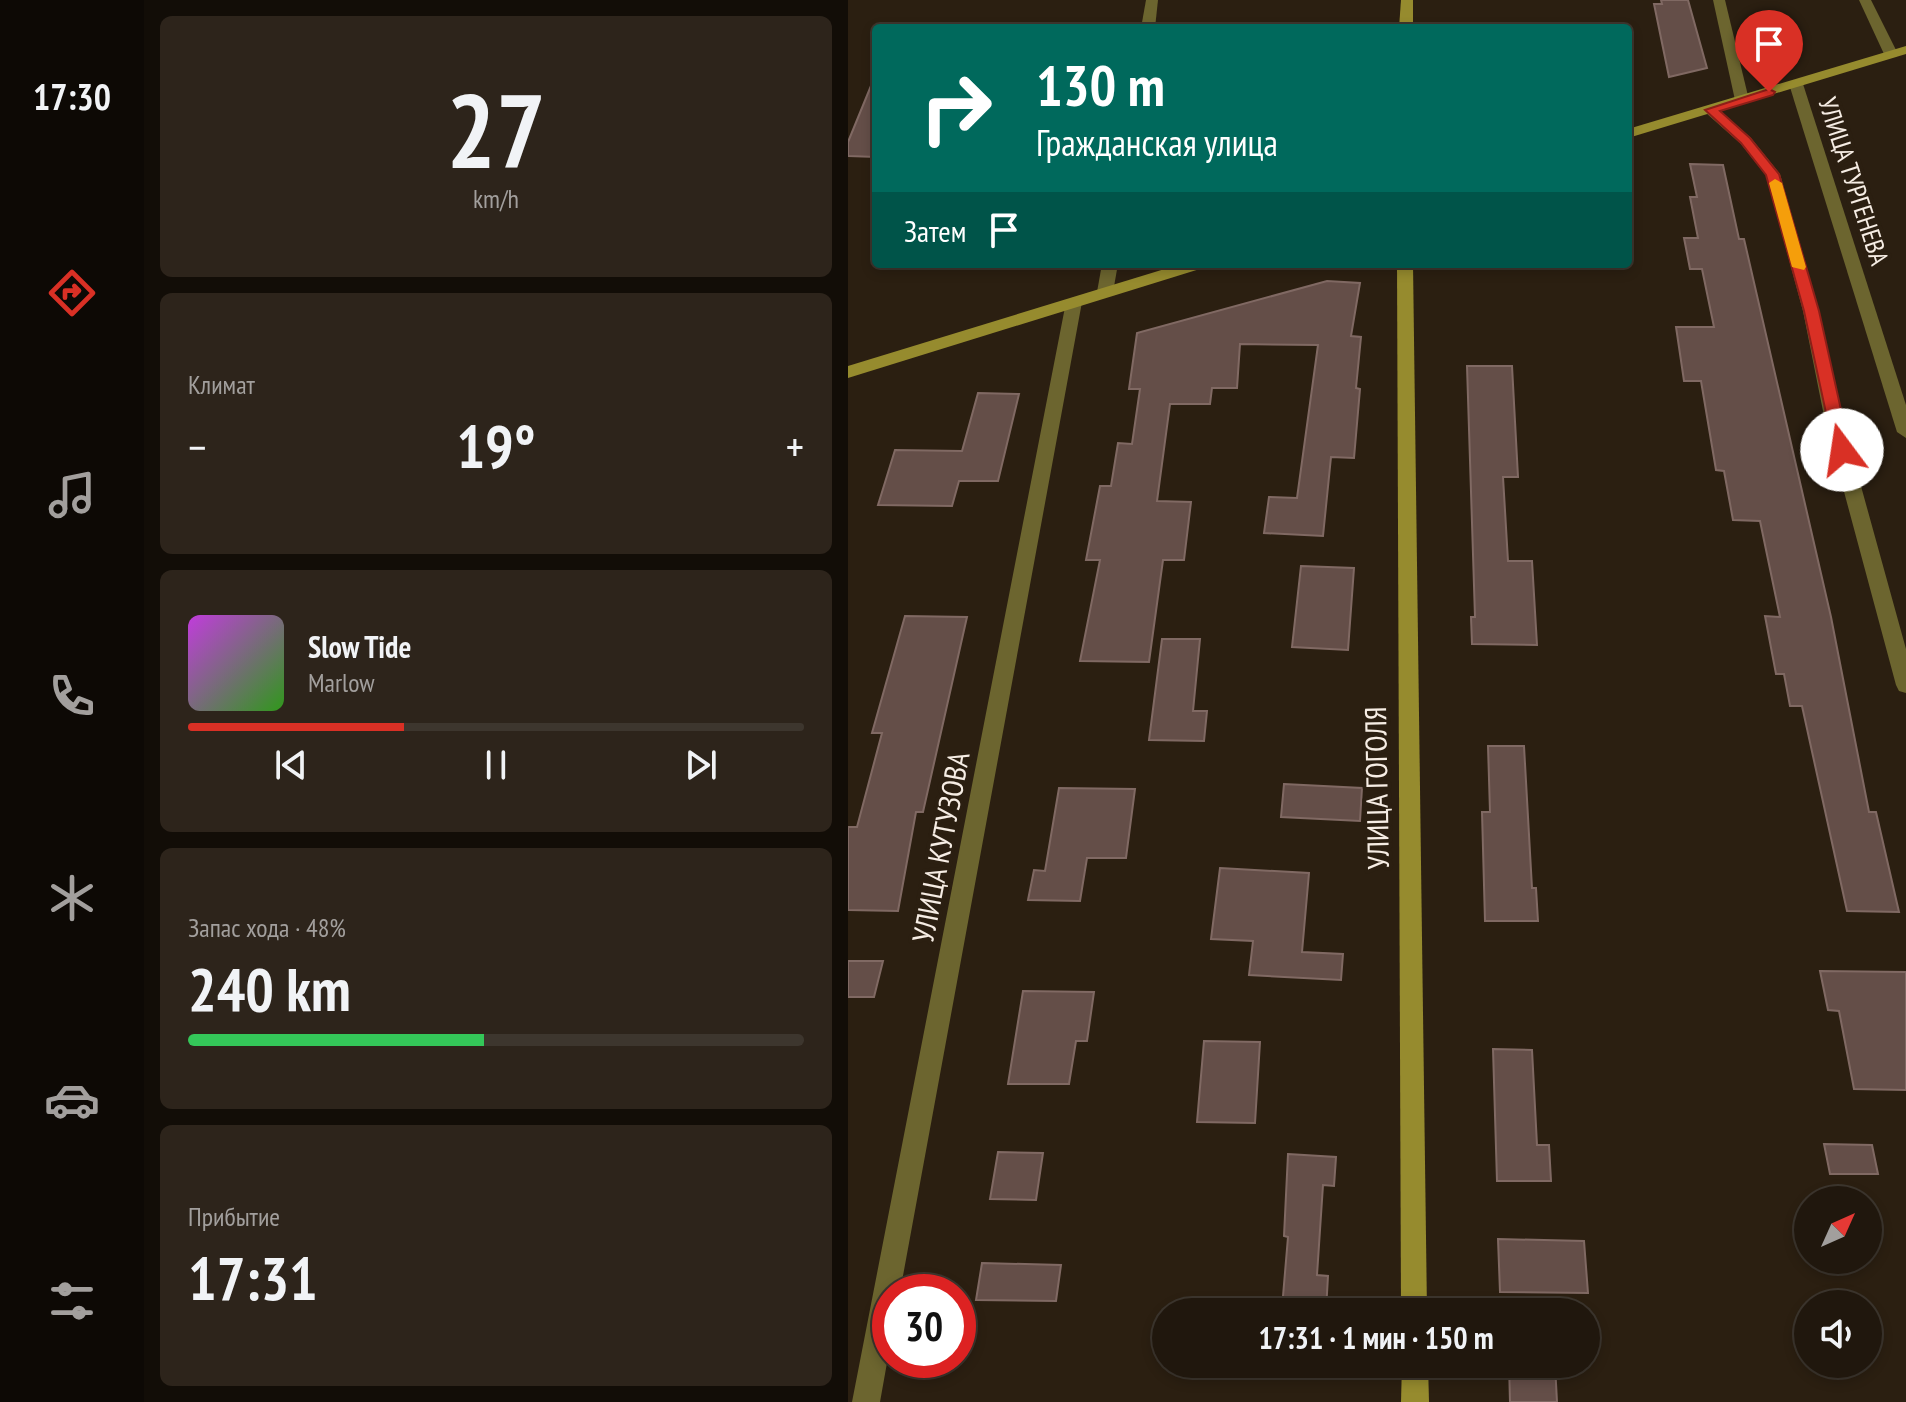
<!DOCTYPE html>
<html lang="ru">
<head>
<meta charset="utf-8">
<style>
  body { margin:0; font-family:"PT Sans Narrow",sans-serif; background:#2d241b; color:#f1f3f6; height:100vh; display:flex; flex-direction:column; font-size:30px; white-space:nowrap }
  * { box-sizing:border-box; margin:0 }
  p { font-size:26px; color:#a29f9d }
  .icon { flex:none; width:44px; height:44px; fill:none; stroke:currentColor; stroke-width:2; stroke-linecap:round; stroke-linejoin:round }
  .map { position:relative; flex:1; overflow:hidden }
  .panel { display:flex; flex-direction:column; gap:16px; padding:16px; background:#120d07; width:704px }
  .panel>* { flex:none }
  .hud { position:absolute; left:24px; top:24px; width:760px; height:244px; border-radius:8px; box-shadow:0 4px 12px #0003,0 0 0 2px #3d362e; background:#00695c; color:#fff; overflow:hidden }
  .needle { width:52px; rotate:45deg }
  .controls { position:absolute; left:946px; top:1186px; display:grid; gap:16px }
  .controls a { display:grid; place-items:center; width:88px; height:88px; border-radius:50%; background:#20170d; box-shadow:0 4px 12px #0003,0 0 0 2px #3d362e; font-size:40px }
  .speed { position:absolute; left:24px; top:1274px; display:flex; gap:16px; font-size:40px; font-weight:700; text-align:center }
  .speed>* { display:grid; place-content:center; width:104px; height:104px; border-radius:50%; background:#20170d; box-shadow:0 4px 12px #0003,0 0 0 2px #3d362e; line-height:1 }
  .speed .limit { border:12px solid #d22; background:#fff; color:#111 }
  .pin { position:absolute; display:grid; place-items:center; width:68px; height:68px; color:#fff; margin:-82px -34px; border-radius:50% 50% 50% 0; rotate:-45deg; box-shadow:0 0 8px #0007 }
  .pin .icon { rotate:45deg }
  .me { position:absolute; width:88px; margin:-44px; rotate:346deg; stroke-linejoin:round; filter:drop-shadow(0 0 6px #0008) }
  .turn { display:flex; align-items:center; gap:28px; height:168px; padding:0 32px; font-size:36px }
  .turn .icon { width:104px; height:104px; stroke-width:2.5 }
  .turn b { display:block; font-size:56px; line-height:68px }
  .then { display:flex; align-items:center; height:76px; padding:0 32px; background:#0003; gap:16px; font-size:30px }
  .big { font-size:60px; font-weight:800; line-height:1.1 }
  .panel .card { flex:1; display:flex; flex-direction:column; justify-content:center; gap:12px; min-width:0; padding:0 28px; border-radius:12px; background:#2d241b }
  .panel .dial { align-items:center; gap:0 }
  .dial b { font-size:104px; line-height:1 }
  .song { display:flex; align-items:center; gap:24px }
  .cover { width:96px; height:96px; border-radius:12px; background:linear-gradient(135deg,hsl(290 70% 55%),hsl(110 70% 35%)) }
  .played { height:8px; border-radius:4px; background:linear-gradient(90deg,#d93025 35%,#3d362e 35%) }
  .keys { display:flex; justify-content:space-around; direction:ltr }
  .heat { display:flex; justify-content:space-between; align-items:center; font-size:44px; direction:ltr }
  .charge { height:12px; border-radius:6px; background:linear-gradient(90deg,#34c759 48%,#3d362e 0) }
  .trip { position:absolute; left:304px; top:1298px; width:448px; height:80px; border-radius:40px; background:#20170d; box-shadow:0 4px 12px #0003,0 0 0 2px #3d362e; font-weight:800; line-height:80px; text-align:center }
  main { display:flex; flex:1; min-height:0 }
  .tabs { display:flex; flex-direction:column; width:144px; justify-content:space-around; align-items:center; background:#0d0905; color:#a29f9d }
  .tabs .icon { width:56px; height:56px }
  .tabs .on { color:#d93025 }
  .tabs b { font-size:36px; color:#f1f3f6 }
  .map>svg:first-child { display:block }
  .building { fill:#644e48; stroke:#806963; stroke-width:2 }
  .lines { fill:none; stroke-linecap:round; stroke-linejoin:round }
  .street { fill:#6c652f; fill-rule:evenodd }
  .secondary { fill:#968b2e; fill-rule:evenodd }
  .route { fill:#d93025; stroke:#8d1f18; stroke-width:2 }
  .slow { fill:#f59e0b }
  .labels { text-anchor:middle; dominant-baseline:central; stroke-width:8; stroke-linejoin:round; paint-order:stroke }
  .far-street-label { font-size:26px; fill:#f6ede4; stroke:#2b1f11 }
  .street-label { font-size:30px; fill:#f6ede4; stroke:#2b1f11 }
</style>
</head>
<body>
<main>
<nav class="tabs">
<b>17:30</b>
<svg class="icon on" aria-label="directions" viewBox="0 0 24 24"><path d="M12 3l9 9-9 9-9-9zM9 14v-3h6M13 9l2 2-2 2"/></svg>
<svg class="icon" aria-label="music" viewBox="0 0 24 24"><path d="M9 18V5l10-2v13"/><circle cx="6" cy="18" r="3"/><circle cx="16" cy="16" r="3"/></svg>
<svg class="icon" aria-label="phone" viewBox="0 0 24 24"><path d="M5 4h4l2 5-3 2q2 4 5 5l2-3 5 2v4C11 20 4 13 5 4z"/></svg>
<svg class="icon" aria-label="climate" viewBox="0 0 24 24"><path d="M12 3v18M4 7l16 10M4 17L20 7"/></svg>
<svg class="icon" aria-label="car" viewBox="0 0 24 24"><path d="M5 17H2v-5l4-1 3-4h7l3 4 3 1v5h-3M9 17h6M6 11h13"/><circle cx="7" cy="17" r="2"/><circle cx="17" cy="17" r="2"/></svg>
<svg class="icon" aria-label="filters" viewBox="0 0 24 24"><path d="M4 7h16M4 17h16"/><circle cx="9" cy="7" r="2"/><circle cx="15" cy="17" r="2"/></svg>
</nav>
<section class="panel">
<div class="card dial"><b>27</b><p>km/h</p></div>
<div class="card"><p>Климат</p>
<div class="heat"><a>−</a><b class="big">19°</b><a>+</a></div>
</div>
<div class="card">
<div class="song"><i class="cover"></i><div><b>Slow Tide</b><p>Marlow</p></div></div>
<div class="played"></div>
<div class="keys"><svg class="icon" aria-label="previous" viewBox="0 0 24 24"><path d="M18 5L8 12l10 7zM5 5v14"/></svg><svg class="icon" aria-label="pause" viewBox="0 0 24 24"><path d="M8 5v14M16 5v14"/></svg><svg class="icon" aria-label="next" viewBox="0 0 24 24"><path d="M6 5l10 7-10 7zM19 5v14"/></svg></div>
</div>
<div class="card"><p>Запас хода · 48%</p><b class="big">240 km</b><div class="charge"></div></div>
<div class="card"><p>Прибытие</p><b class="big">17:31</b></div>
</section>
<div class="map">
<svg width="1058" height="1402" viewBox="0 0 1058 1402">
  <rect width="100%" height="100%" fill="#2b1f11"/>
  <g class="building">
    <path d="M813 0H840L859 68 821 77 806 4H814Z"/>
    <path d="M27 76 28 157 0 156V142Z"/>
    <path d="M842 164 875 165 891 239H896L983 617 1021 812H1028L1051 912 999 911 954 706H942L936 674H928L917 616 932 617 912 521 885 520 876 471 868 470 853 381H836L828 327H866L854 269H842L836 238H850L842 197H849Z"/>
    <path d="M479 281 512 283 503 336 513 337 508 388 512 389 506 458 483 457 475 536 416 533 421 497 449 498 470 345 392 344 389 388H364L362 404H322L309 501 343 502 336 560H315L301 662 232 661 252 560H238L252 486H263L270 443 284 444 292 389H281L289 333Z"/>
    <path d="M619 366H664L670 477H655L660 561H684L689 645 624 644 623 617H627Z"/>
    <path d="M130 393 171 394 150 481H111L104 506 30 505 47 450 114 451Z"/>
    <path d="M453 566 506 568 500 650 444 647Z"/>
    <path d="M57 616 119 617 75 812H68L50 911 0 910V827H9L34 733H24Z"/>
    <path d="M314 639H352L345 711H359L356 741 301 740Z"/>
    <path d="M640 746H676L684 888H688L690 921H637L634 812H642Z"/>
    <path d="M436 784 514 788 512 821 433 817Z"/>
    <path d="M211 788 287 789 278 858H239L232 901 180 900 186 870 197 871Z"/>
    <path d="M372 868 461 873 454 952 495 954 493 980 401 975 405 941 363 939Z"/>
    <path d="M0 961H35L26 997H0Z"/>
    <path d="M972 971 1058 972V1090L1006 1089 991 1011 980 1010Z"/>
    <path d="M175 991 246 992 239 1041H228L221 1084H160Z"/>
    <path d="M356 1041 412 1042 407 1123 349 1122Z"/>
    <path d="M645 1049 684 1050 689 1145H701L703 1181H649Z"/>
    <path d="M976 1144 1024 1145 1030 1174H982Z"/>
    <path d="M150 1152 195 1153 188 1200 142 1199Z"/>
    <path d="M440 1154 488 1157 486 1186 475 1185 469 1275 480 1276 478 1311 434 1308 440 1237 436 1236Z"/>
    <path d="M650 1239 736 1241 740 1293 652 1292Z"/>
    <path d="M134 1263 213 1265 208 1301 128 1300Z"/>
    <path d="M661 1364H707L709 1402H662Z"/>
  </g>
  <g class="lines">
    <g class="street">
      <path d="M298 0H310L307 28H293Z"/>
      <path d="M865 0H877L901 100 899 103 887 100Z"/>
      <path d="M1011 0H1023L1050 54 1048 57 1036 54Z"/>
      <path d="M948 80 955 84 1058 405V438L1049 432 941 84Z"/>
      <path d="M858 107H868L903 138 932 174 971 311 995 421 1058 649V693L1051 691 1048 685 977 421 955 311 918 175 893 144 858 113Z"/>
      <path d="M254 264H270L265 292 257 297 249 292Z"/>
      <path d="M226 297 234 302 52 1292H42V1346L32 1402H4L218 302Z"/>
    </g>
    <g class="secondary">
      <path d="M553 0H565V28H551Z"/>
      <path d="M1058 46V54L780 138V129Z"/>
      <path d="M333 264H358L355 268 0 378V366Z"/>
      <path d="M549 264H565L579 1312H553Z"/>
      <path d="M554 1364H580L581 1402H553Z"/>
    </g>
  </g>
  <path class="route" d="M921 89 927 92 925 95 872 111 902 138 931 174 971 311 1002 450 994 456 986 450 956 311 918 175 893 143 857 110Z"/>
  <path class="slow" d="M927 179 934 183 958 267 956 270 944 267 921 183Z"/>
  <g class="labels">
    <g class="far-street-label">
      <text transform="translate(1006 181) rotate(72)">УЛИЦА ТУРГЕНЕВА</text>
    </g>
    <g class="street-label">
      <text transform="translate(528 788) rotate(-91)">УЛИЦА ГОГОЛЯ</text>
      <text transform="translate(92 847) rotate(-79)">УЛИЦА КУТУЗОВА</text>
    </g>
  </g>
</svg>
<div class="controls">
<a><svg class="needle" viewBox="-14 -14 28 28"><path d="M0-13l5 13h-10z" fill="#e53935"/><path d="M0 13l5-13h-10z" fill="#a29f9d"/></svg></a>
<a><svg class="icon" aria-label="sound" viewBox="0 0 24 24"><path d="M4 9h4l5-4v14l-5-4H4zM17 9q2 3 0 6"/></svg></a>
</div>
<div class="speed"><div class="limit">30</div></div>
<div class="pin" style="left:921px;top:92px;background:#d93025"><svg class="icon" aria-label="arrive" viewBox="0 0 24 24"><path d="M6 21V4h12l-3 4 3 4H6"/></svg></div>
<svg class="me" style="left:994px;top:450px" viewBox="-20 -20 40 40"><circle r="19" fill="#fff"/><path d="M0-13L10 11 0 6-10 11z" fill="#d93025"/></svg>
<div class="trip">17:31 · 1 мин · 150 m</div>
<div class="hud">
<div class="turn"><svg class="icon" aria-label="right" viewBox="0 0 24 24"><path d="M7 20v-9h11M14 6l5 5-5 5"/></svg><div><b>130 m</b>Гражданская улица</div></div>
<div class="then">Затем<svg class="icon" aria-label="arrive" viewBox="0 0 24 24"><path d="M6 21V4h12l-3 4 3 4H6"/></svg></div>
</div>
</div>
</main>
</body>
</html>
